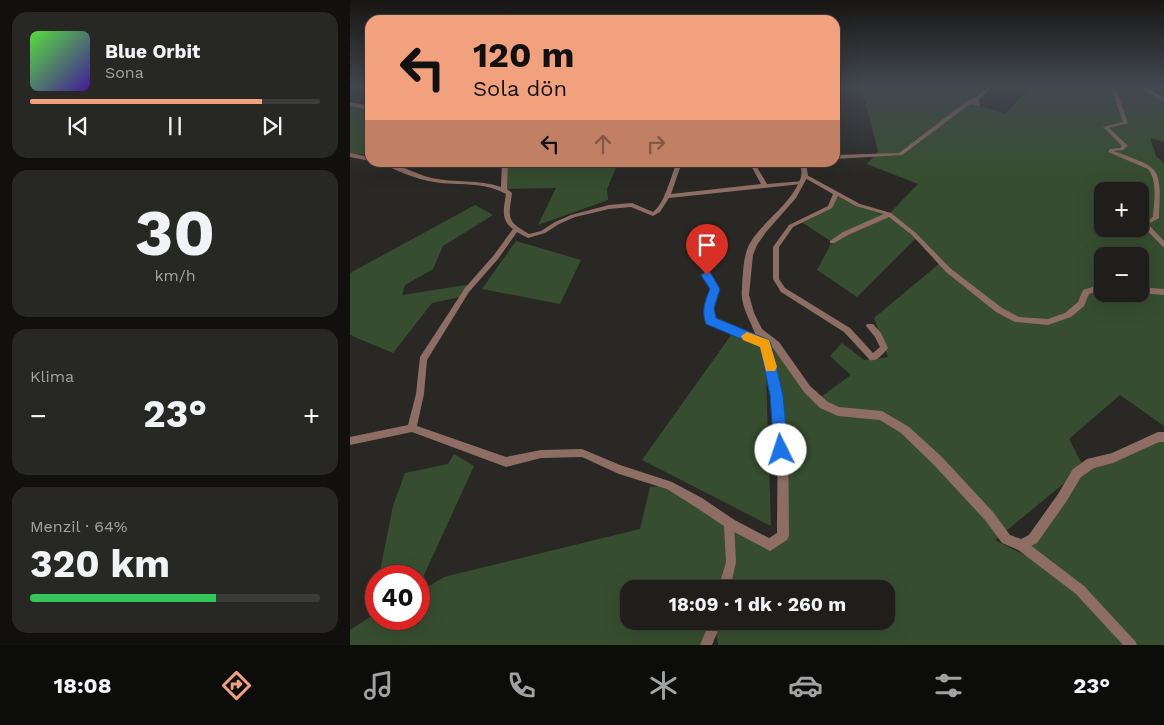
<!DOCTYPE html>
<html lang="tr">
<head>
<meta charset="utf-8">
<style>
  body { margin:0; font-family:"Work Sans",sans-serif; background:#272724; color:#f1f3f6; height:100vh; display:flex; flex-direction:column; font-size:19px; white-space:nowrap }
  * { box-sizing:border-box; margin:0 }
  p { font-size:16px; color:#a1a2a3 }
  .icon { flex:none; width:28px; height:28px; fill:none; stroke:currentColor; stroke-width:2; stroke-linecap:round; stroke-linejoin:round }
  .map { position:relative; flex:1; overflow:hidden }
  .drawer { display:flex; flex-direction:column; gap:12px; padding:12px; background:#11100f; width:350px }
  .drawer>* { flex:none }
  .top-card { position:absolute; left:15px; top:15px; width:475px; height:152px; border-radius:15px; box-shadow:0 5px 20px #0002,0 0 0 1px #3c3c3a; background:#f2a17e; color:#111; overflow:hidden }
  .controls { position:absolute; left:744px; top:182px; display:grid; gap:10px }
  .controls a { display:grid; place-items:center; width:55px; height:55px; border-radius:10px; background:#1f1e1b; box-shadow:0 5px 20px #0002,0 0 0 1px #3c3c3a; font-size:25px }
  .speed { position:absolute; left:15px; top:565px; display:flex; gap:10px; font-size:25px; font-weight:700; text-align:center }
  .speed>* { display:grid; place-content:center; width:65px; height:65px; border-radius:50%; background:#1f1e1b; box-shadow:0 5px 20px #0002,0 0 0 1px #3c3c3a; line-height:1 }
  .speed .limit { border:8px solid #d22; background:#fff; color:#111 }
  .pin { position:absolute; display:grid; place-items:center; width:42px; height:42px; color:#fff; margin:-51px -21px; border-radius:50% 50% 50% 0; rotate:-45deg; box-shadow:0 0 5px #0007 }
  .pin .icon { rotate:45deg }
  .me { position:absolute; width:55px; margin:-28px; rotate:356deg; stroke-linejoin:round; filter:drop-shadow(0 0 4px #0008) }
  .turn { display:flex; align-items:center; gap:18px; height:105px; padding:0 25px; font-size:22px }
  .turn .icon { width:65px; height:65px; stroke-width:2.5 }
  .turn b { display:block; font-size:35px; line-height:42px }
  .lanes { display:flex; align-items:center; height:48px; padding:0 25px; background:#0003; justify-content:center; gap:25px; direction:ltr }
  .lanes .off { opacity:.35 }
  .big { font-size:38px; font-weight:700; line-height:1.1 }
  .drawer .widget { flex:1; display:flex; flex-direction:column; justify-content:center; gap:8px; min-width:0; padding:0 18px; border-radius:15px; background:#272724 }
  .drawer .dial { align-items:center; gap:0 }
  .dial b { font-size:65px; line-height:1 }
  .song { display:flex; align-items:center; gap:15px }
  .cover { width:60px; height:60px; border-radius:8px; background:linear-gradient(135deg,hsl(110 70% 55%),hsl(260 70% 35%)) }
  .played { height:5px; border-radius:2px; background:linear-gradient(90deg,#f2a17e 80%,#3c3c3a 80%) }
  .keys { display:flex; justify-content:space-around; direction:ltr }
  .heat { display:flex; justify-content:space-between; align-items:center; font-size:28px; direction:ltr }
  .charge { height:8px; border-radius:4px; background:linear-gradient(90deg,#34c759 64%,#3c3c3a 0) }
  .trip { position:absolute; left:270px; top:580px; width:275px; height:50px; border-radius:15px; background:#1f1e1b; box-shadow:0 5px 20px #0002,0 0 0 1px #3c3c3a; font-weight:700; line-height:50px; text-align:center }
  .menu { display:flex; height:80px; justify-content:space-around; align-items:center; background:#0c0c0b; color:#a1a2a3 }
  .menu .icon { width:35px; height:35px }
  .menu .selected { color:#f2a17e }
  .menu b { font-size:22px; color:#f1f3f6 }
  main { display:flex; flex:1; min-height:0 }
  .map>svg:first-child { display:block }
  .green { fill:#364e2f; fill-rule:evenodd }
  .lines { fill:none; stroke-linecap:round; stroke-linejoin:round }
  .minor { fill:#8e6e64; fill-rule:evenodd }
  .tertiary { fill:#8e6e64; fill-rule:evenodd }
  .route { fill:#1a73e8; stroke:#114b97 }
  .slow { fill:#f59e0b }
</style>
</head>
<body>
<main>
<section class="drawer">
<div class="widget">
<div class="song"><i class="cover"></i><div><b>Blue Orbit</b><p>Sona</p></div></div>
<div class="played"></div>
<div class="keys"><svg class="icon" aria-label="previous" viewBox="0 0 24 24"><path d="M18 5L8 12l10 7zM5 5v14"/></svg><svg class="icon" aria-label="pause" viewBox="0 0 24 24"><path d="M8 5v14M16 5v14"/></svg><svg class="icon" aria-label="next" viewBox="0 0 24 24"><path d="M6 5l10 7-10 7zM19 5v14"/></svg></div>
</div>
<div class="widget dial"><b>30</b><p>km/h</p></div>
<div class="widget"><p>Klima</p>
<div class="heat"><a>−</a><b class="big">23°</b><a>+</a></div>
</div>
<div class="widget"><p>Menzil · 64%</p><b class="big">320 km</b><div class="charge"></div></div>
</section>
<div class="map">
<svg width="814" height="645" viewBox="0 0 814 645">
  <rect width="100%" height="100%" fill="#292824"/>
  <g class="green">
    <path d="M511 86H628L634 87 628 105 655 114 680 87 679 86H814V142L800 138 806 156 814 163V426L770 395 719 439 734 468 814 438V645H368L365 626 356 645H0V630L20 617 26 590V619H69V592L94 577 290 529 300 487 319 485 379 523 381 550 386 527 420 545 433 536 429 426 416 337 468 399 501 375 480 356 492 343 514 360 538 357 524 318 590 263 565 239 507 297 467 270 482 242 450 221 480 207 486 193 508 205 539 214 568 184 517 164 528 151ZM752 191H790V229H752ZM752 256H790V294H752ZM723 476 671 545 684 560 645 540ZM279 589H536V621H279Z"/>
    <path d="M0 103 20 108V154H0Z"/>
    <path d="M155 163H268L257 189 258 200 188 225 206 188 154 189Z"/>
    <path d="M125 205 143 215 93 246 83 269 55 285 52 295 122 284 114 296 82 303 43 353 0 335V273Z"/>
    <path d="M166 241 231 260 210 304 132 289Z"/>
    <path d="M384 331 415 344 421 526 292 460Z"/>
    <path d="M104 454 124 466 69 586V576H29L43 506 55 473 98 464Z"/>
  </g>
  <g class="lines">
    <g class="minor">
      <path d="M639 86H643L629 99 630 106 620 104 552 155 485 159V155L549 153 617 101 625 98Z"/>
      <path d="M758 86H762L766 89 778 123 759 128 778 146 773 150 764 151C773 155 797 162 803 169 813 178 809 205 809 218L798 224 814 241V247L812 246 791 224 803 217C804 202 808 181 798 169L758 152 760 149 770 148 772 146 753 127 773 122 762 90Z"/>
      <path d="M0 153 20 157V161L0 157Z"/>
      <path d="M30 162C47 162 64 174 82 178 105 183 128 179 151 187L152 162H158L157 189 162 193C159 218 155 220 179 234L191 231 205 222 221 215 259 205 282 203 303 212C314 204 320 180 325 167L328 165 356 162H378L330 168 321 194 411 184 399 162H404L417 184 453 181 454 182 451 184 319 198 310 212 303 216 281 207 259 209 225 217 209 224 195 233 178 238 167 232 148 259 119 292 77 360 74 394 67 426 156 457 191 450 232 449 270 465 322 482 352 498 383 519 384 523 386 562 380 589H368L376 562 374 526 344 506 317 489 269 474 232 457 191 458 156 467 62 432 0 445V437L58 425 66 394 70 357 115 288 144 255 163 229C150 219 154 208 156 194 133 181 109 186 84 182 66 179 46 171 30 162Z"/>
      <path d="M455 174 510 204 541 213 566 233 600 268 652 308 669 317 698 319 715 313 728 302 733 290 752 284V289L739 294 734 306 721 317 698 325 665 322 646 312 596 272 562 235 539 217 498 235 484 243H480V241L493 232 534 214 506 206 488 196 482 208 443 227 429 247V279L435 288 500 328 523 353 530 347 525 337 516 326 517 324H523L531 333 538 348C534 353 527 362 520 360L494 332 431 292 423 279V247L439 225 478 206 483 194 453 177 452 176Z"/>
      <path d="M355 270H359L369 289 362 308 363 319 418 342 419 344 418 346H412L357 323 354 308 361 289 354 272Z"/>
      <path d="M790 287 814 289V295L790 293Z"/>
      <path d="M671 540 675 541 734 586 785 641 787 645H773L726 594 667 549 666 545 667 541Z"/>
      <path d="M360 621H372L362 645H350Z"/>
    </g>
    <g class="tertiary">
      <path d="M788 86H793L814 98V102Z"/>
      <path d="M0 102 20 106V110L0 106Z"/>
      <path d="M450 162H456L458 176 446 198 416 232 407 245 403 255 399 295 404 313 412 329 429 342 460 386 478 402 489 407 532 411 559 427 592 457 643 512 660 535 671 539 679 535 708 494 723 469 737 459 762 453 808 432H814V442H809L763 463 744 468 731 477 716 502 687 543 671 551 652 543 635 520 584 465 551 433 530 420 488 416 470 408 454 392 423 348 418 344C442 404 438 472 439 536L437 540 420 551 375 527 373 523 375 519 379 517 419 538 427 533C427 483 430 431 420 381 417 364 411 346 404 331 398 316 390 304 392 288 393 273 393 256 400 243 414 220 442 204 451 177 452 173 451 167 450 162Z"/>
    </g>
  </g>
  <linearGradient id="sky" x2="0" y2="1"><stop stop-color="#171614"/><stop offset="0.49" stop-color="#434850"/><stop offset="1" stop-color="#434850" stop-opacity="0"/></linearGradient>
  <rect width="814" height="176" fill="url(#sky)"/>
  <path class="route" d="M357 271 360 272 370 289 364 308 366 318 419 340 421 344 433 395 438 450 436 454 431 456 426 454 424 450 420 395 410 347 356 324C351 311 355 301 360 289L351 275Z"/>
  <path class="slow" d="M397 332 419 340 427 367 425 371H416L410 347 393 340 391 336Z"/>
</svg>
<div class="controls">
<a>+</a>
<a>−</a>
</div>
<div class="speed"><div class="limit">40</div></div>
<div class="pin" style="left:357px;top:275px;background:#d93025"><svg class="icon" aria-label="arrive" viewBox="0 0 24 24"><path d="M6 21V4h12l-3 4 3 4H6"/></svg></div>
<svg class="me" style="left:431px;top:450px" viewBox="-20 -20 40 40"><circle r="19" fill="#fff"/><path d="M0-13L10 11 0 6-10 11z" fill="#1a73e8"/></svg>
<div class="trip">18:09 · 1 dk · 260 m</div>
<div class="top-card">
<div class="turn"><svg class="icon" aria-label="left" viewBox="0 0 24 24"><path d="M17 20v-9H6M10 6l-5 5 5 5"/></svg><div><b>120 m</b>Sola dön</div></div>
<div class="lanes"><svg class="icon" aria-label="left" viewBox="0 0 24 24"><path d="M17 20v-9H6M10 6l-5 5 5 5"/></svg><svg class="icon off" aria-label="ahead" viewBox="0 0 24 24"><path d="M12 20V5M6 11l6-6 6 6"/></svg><svg class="icon off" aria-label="right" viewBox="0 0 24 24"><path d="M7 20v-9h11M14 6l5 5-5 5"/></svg></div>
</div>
</div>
</main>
<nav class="menu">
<b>18:08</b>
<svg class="icon selected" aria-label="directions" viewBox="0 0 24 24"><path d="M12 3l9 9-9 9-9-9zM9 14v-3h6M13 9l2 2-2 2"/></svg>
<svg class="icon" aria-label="music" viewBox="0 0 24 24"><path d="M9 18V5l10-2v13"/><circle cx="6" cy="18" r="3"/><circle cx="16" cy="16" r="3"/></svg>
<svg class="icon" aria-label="phone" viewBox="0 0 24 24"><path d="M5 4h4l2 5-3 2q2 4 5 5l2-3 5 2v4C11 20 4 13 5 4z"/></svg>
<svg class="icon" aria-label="climate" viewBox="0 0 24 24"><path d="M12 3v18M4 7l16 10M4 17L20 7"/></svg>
<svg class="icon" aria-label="car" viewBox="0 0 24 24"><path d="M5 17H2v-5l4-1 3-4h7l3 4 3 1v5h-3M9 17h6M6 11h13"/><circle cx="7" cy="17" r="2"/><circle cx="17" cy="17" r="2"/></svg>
<svg class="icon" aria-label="filters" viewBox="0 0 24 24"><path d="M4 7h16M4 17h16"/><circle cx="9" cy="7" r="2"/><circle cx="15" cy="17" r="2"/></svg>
<b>23°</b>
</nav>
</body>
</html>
